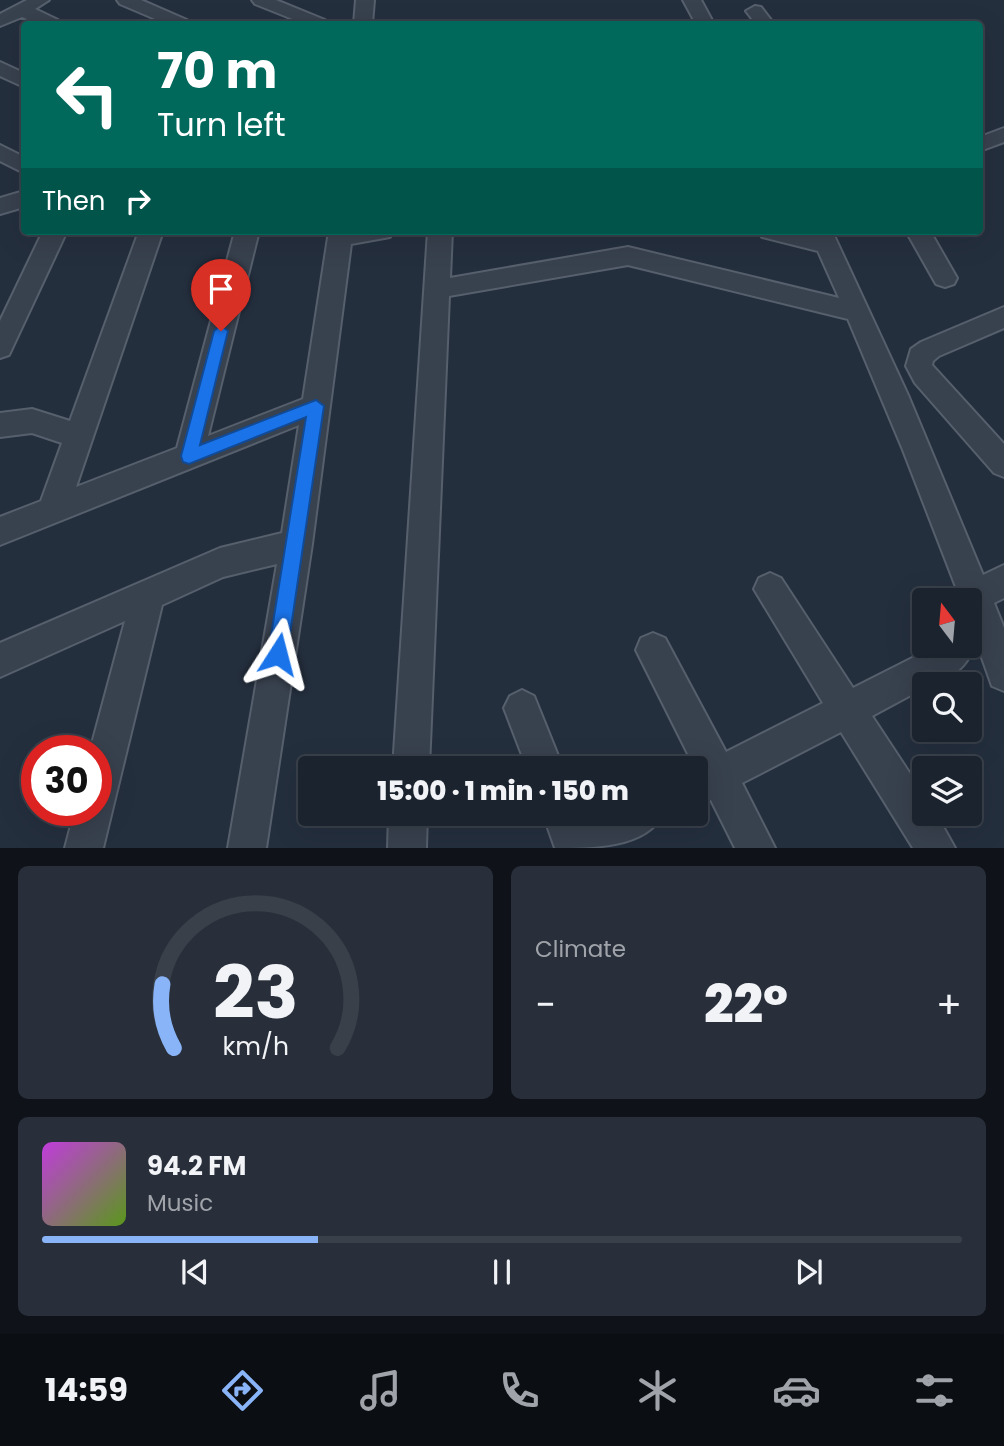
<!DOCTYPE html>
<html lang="en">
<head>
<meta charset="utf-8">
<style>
  body { margin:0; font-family:Poppins,sans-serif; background:#282f3a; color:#f1f3f6; height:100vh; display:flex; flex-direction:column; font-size:26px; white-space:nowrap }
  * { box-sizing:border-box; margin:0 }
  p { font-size:23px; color:#a0a4aa }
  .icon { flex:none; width:38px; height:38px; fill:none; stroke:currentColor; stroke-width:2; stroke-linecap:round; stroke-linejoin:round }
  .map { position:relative; height:848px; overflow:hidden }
  .side { display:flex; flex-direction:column; gap:18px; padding:18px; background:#0f1319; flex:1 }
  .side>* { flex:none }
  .banner { position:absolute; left:21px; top:21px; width:962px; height:214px; border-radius:7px; box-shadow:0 7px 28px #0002,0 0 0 2px #39404a; background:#00695c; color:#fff; overflow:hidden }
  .needle { width:46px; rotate:344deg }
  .tools { position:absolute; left:912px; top:588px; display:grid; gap:14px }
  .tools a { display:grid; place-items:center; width:70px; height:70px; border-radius:7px; background:#1b232e; box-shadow:0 7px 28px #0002,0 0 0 2px #39404a; font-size:35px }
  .speed { position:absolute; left:21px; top:735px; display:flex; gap:14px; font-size:35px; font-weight:700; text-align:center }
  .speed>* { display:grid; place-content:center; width:91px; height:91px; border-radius:50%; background:#1b232e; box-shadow:0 7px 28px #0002,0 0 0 2px #39404a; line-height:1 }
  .speed .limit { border:10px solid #d22; background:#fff; color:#111 }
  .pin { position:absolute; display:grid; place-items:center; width:60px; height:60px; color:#fff; margin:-72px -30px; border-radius:50% 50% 50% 0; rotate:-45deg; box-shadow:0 0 7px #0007 }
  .pin .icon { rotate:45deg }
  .me { position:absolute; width:77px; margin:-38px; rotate:9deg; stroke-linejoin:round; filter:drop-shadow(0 0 5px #0008) }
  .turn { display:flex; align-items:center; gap:24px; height:147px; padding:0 21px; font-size:32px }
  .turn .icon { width:91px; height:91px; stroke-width:2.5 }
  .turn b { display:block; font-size:49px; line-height:60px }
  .then { display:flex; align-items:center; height:66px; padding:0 21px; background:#0003; gap:14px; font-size:26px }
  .big { font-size:52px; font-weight:800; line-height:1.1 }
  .side .card { flex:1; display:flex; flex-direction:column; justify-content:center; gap:10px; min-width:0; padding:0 24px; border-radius:10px; background:#282f3a }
  .side .dial { align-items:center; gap:0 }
  .dial svg { height:182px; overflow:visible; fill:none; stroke:#39404a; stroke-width:7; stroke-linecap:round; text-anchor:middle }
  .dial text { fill:#f1f3f6; stroke:none }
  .song { display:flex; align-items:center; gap:21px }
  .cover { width:84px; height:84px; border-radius:10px; background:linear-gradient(135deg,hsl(290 70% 55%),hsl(90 70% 35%)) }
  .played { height:7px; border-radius:4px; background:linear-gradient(90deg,#8ab4f8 30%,#39404a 30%) }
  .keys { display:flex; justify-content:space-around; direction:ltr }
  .heat { display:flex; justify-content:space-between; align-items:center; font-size:38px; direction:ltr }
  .side .tiles { flex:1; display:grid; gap:18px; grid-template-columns:1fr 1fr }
  .card:last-child { grid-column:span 2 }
  .trip { position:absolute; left:298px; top:756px; width:410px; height:70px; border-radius:7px; background:#1b232e; box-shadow:0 7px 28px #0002,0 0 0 2px #39404a; font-weight:800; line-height:70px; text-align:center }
  .tabs { display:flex; height:112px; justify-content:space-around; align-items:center; background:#0b0e12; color:#a0a4aa }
  .tabs .icon { width:49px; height:49px }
  .tabs .active { color:#8ab4f8 }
  .tabs b { font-size:32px; color:#f1f3f6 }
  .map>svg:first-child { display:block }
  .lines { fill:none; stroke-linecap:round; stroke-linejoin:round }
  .minor-casing { stroke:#565f6c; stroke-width:4 }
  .minor { fill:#38414e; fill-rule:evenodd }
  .route { fill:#1a73e8; stroke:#114b97; stroke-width:2 }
</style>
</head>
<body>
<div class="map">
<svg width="1004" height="848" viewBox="0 0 1004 848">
  <rect width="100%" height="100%" fill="#242f3e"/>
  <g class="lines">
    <defs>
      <g id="minor">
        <path d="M27 0H49L35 9 58 20 61 24H39L22 17 0 26V14Z"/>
        <path d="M117 0H141L187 20 190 24H167L120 4Z"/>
        <path d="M252 0H276L325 20 328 24H305L255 4Z"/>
        <path d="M356 0H374L372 24H354Z"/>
        <path d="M683 0H701L714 24H696Z"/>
        <path d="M755 6 761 7 774 24H756L746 11Z"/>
        <path d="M0 62 24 73V87L0 76Z"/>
        <path d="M1004 128V142L980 151V137Z"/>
        <path d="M0 145 24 157V173L0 161Z"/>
        <path d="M24 191V207L0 214V198Z"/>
        <path d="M43 231H67L9 355 0 358V321Z"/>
        <path d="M139 231H163L76 487 177 448 235 231H259L208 436 303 399 329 231H394L390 237 351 244 312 544 266 848H228L277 564 223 577 162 605 103 848H65L75 810H96V751H90L125 621 0 677V643L220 548 282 533 299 425 0 545V517L41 501 62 443 32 433 0 437V413L32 409 70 421Z"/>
        <path d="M428 231H452L450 278 628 247 839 298 818 251 762 237 758 231H832L908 395 983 575 1004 565V598L994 603 1004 628V691L992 686 970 624V600H961L903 450 848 319 628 265 449 296 429 768H393Z"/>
        <path d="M906 231H930L957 278 954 284 945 287 936 284Z"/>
        <path d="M1004 307V328L939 356 933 361 932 365 1004 444V477L994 473 915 383 906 366 911 349 921 342Z"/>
        <path d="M770 573 781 578 853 688 936 646H966L970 655C963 671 942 684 924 684V688L872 716 924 795V814H936L955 848H913L841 732 742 783 775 848H735L711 800 695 806V768L636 650 641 638 653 633 665 638 726 752 823 703 754 589 759 578Z"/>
        <path d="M522 690 534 696 563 768H527L504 708 510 696Z"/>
        <path d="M389 814H427L426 848H388Z"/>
        <path d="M543 814H581L585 824 605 814H663C646 848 592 848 555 848Z"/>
      </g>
    </defs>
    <use href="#minor" class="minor-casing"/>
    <use href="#minor" class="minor"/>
  </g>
  <path class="route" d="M221 325 228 331 200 445 316 400 324 406 287 654 285 661 278 664 271 661 268 654 306 417 189 464 183 462 181 456 214 331Z"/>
</svg>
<div class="tools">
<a><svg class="needle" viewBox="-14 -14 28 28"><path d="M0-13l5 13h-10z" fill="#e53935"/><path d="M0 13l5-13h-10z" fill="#a0a4aa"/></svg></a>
<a><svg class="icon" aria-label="search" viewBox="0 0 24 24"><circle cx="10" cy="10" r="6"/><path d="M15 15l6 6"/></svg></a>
<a><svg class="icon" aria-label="layers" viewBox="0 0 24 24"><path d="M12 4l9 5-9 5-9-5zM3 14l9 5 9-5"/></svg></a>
</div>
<div class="speed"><div class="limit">30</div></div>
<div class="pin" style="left:221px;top:331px;background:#d93025"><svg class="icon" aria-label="arrive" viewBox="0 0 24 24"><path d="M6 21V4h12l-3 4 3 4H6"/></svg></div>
<svg class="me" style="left:278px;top:654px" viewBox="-20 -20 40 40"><path d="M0-17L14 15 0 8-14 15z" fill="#1a73e8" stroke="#fff" stroke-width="4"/></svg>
<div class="trip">15:00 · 1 min · 150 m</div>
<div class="banner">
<div class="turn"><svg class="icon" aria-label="left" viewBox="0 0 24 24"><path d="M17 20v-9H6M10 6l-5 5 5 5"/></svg><div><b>70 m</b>Turn left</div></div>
<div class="then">Then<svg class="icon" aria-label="right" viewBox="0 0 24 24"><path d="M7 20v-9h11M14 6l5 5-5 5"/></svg></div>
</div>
</div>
<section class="side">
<div class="tiles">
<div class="card dial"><svg viewBox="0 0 100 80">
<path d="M14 69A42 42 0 1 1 86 69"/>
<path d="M14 69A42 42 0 0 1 9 41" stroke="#8ab4f8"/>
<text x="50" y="56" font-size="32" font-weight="700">23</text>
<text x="50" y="72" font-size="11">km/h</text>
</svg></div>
<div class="card"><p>Climate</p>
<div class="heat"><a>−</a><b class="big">22°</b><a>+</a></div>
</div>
<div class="card">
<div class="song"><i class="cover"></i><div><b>94.2 FM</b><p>Music</p></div></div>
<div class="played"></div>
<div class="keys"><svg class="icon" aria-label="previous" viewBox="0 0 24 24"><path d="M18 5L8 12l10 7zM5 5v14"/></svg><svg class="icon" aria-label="pause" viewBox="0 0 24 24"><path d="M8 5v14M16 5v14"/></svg><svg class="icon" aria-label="next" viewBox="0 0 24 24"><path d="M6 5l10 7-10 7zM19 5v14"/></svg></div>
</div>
</div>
</section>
<nav class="tabs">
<b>14:59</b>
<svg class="icon active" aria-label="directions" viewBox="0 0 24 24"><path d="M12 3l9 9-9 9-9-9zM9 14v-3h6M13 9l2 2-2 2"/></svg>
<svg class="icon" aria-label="music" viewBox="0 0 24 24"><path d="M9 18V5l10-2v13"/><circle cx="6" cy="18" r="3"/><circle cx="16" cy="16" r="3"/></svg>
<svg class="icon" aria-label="phone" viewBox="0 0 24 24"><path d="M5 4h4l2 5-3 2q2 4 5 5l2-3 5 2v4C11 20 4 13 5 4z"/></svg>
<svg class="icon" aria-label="climate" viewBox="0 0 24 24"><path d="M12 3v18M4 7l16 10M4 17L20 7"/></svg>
<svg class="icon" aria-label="car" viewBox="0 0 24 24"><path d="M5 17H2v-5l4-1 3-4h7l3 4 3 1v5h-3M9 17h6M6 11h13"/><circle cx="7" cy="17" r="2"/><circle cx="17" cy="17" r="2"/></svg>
<svg class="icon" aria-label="filters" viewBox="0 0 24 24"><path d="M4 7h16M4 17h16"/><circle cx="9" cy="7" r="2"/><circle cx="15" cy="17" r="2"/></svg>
</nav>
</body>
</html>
